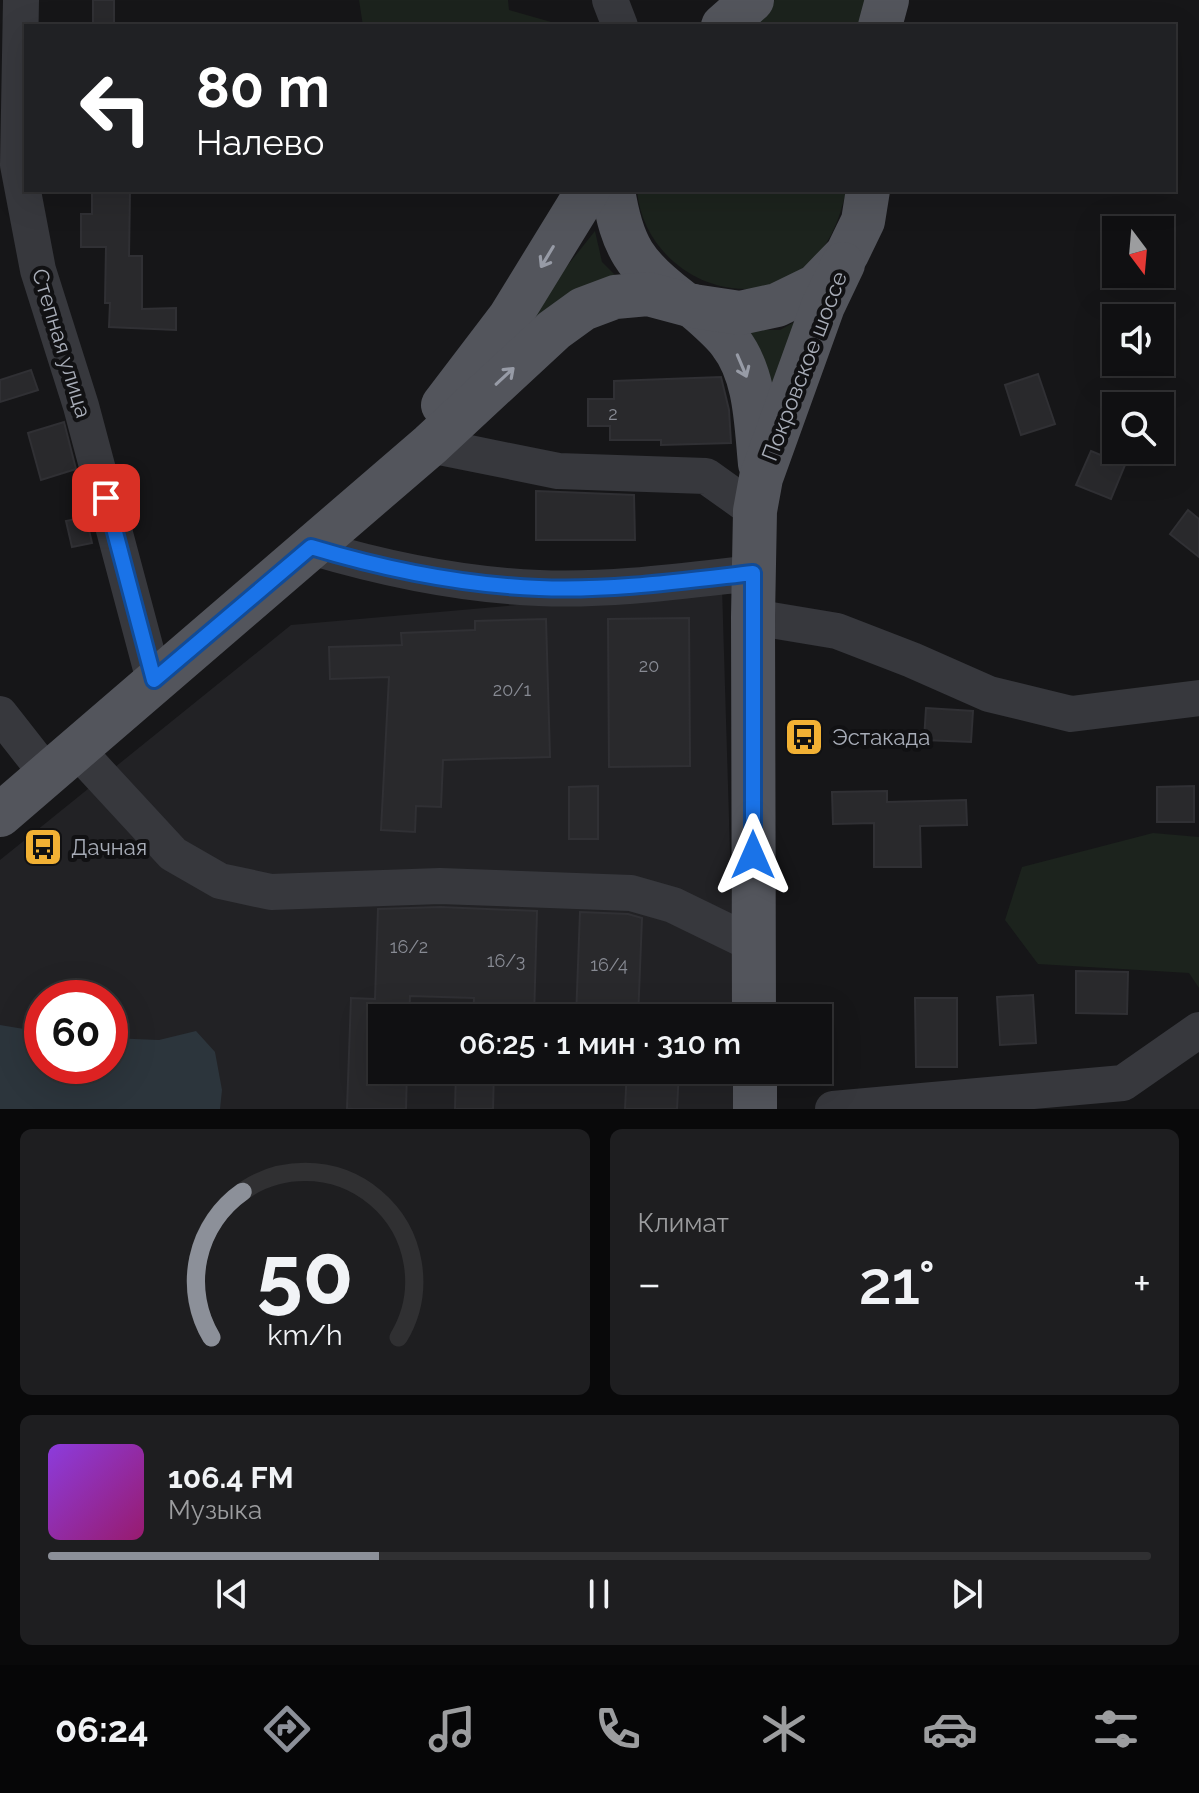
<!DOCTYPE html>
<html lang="ru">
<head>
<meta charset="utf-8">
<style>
  body { margin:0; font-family:Raleway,sans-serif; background:#1e1e20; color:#f1f3f6; height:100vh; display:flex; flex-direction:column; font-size:30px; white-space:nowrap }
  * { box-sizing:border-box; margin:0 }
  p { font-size:26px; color:#9c9d9f }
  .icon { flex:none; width:44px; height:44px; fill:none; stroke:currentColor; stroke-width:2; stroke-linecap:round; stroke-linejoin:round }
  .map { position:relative; height:1109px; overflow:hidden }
  .details { display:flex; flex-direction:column; gap:20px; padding:20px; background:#09090a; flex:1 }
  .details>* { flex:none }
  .hud { position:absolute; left:24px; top:24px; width:1152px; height:168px; border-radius:0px; box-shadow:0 8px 32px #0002,0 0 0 2px #303032; background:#202124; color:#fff; overflow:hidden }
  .needle { width:52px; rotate:164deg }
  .tools { position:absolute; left:1102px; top:216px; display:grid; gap:16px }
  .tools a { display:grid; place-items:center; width:72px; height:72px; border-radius:0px; background:#101012; box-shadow:0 8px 32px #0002,0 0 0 2px #303032; font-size:40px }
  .speed { position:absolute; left:24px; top:980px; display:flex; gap:16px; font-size:40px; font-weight:700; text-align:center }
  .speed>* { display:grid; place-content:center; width:104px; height:104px; border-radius:50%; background:#101012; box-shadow:0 8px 32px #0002,0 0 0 2px #303032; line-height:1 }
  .speed .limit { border:12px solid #d22; background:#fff; color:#111 }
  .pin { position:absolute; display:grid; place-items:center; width:68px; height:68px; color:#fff; margin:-34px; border-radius:16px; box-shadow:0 4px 12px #0006 }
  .me { position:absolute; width:88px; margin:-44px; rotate:0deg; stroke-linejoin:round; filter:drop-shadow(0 0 6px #0008) }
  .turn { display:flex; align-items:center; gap:28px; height:168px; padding:0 40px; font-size:36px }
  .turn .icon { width:104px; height:104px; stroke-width:2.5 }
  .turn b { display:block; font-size:56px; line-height:68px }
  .big { font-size:60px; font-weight:600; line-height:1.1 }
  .details .widget { flex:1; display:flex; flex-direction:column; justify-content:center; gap:12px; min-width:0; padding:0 28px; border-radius:12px; background:#1e1e20 }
  .details .dial { align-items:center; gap:0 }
  .dial svg { height:208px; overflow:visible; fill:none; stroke:#303032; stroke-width:7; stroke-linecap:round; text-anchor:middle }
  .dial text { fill:#f1f3f6; stroke:none }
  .song { display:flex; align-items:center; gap:24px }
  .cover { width:96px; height:96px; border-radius:12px; background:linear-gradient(135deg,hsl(270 70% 55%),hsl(320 70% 35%)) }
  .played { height:8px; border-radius:4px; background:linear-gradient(90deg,#8c9099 30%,#303032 30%) }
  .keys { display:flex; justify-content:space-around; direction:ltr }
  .heat { display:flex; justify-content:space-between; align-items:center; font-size:44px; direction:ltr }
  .details .tiles { flex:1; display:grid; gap:20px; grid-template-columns:1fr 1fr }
  .widget:last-child { grid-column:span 2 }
  .trip { position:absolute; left:368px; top:1004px; width:464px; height:80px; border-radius:0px; background:#101012; box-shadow:0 8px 32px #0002,0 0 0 2px #303032; font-weight:600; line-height:80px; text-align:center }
  .menu { display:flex; height:128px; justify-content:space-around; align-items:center; background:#060607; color:#9c9d9f }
  .menu .icon { width:56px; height:56px }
  .menu .on { color:#8c9099 }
  .menu b { font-size:36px; color:#f1f3f6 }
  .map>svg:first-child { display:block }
  .built { fill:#222225; fill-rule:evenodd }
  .green { fill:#1c231d }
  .water { fill:#2c353c }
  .building { fill:#29292c; stroke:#303034; stroke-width:2 }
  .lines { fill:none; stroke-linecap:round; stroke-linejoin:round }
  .minor { stroke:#37383d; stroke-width:36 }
  .major { stroke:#53555c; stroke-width:44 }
  .oneway { stroke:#979ba6 }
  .route-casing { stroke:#114b97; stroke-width:20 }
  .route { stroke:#1a73e8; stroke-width:14 }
  .labels { text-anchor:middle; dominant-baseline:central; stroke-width:8; stroke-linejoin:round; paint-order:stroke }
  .number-label { font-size:18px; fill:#888b94 }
  .street-label { font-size:22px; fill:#a8adb8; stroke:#111113 }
  .poi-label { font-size:22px; fill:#a8adb8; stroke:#111113; text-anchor:start }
</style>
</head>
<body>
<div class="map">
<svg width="1199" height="1109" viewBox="0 0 1199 1109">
  <rect width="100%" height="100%" fill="#161618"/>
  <path class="built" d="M722 587 735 1018H382V1070H736L737 1109H0V860L291 625ZM42 998H110V1066H42Z"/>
  <g class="green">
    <path d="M359 0H508L509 10 565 26H363Z"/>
    <path d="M775 0H890L885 26H745Z"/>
    <path d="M637 190H845V196C839 218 833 238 816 256 755 325 644 277 637 190Z"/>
    <path d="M595 231 602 262 621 281 481 374Z"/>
    <path d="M814 311 774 432 739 330H780Z"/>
    <path d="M1153 833 1199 837V988L1189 973 1038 964 1005 920 1022 867Z"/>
  </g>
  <path class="water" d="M0 1025 42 1032V1066H110V1038L159 1040 196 1031 215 1052 222 1090 220 1109H0Z"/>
  <g class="building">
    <rect x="93" y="0" width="21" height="26"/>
    <path d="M92 190H130L129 256H142V309L176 308V330L109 327 110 303H105L106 247H81V214H92Z"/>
    <path d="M31 370 38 390 0 402V380Z"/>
    <path d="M1038 374 1055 424 1021 435 1005 385Z"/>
    <path d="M721 377 729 410 731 443 661 445V440H610V426H588V399H614V381Z"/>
    <path d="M64 422 76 469 41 480 28 433Z"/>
    <path d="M1091 451 1125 465 1111 499 1076 485Z"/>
    <path d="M536 491 634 495 635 540H536Z"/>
    <path d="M1188 510 1199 519V557L1170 534Z"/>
    <path d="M86 517 92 543 72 547 66 521Z"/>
    <path d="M689 618 690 766 609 767 608 619Z"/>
    <path d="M546 619 550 757 443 760 441 807 416 806 415 832 381 830 389 677 330 679 329 647 402 645 401 633 475 630V621Z"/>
    <path d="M926 708 973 711 971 742 924 740Z"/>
    <path d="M598 786V839H569V787Z"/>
    <path d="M1194 786V822H1157V787Z"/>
    <path d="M887 791V802L966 800 967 825 920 826 921 867H874V823L833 824 832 792Z"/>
    <path d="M440 907 537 911 534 1018H473L474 998 410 996 409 1018H382V1070H407L406 1109H347L351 998 375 999 378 909Z"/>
    <path d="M580 912 628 914 642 918 638 1018H576Z"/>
    <path d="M1076 971 1128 972 1127 1014 1076 1013Z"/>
    <path d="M1033 995 1036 1043 1000 1045 997 997Z"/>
    <path d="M915 998H957V1067H916Z"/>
    <path d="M456 1070H494L493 1109H455Z"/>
    <path d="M627 1070H679L677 1109H625Z"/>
  </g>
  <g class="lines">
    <g class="minor">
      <path d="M21 0 18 165 38 270 81 406 154 680"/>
      <path d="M610 0 620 26"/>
      <path d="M430 445 558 471 706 476 755 511"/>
      <path d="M311 547C385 569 462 585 539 588 610 591 682 581 753 573"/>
      <path d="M753 617 837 631 912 660 989 694 1071 714 1199 698"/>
      <path d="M0 714 47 774"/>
      <path d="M76 749 173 854 220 881 271 892 440 886 631 893 673 905 753 944"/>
      <path d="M833 1109 1123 1083 1199 1030"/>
    </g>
    <g class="major">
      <path d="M723 26 752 0"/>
      <path d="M880 26 887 0"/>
      <path d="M613 190C622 247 635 266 680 300"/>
      <path d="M693 306C705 317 720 329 730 342 756 375 756 424 760 464"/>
      <path d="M443 405 510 317 588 190"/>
      <path d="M0 815 430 445 554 330 583 309 615 297 648 294 693 306 740 313 777 305 816 286 847 254 863 221 868 190"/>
      <path d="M754 1018 753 617 755 511 761 478 823 306 843 264"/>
      <path d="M755 1070V1109"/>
    </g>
  </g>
  <defs><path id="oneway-shaft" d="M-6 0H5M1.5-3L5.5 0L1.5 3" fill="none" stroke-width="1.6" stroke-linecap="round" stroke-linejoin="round" transform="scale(2)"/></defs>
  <g class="oneway">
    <use href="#oneway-shaft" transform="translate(547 257) rotate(121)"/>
    <use href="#oneway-shaft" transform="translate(742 366) rotate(67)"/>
    <use href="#oneway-shaft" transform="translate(505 376) rotate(-43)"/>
  </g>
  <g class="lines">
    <defs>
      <path id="route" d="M106 498 154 680 311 547C384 569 462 585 539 588 610 591 682 581 753 573V855"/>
    </defs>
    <use href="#route" class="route-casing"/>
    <use href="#route" class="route"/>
  </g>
  <defs>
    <symbol id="bus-square" viewBox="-11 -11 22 22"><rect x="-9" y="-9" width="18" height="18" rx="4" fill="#f2b134" stroke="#111113"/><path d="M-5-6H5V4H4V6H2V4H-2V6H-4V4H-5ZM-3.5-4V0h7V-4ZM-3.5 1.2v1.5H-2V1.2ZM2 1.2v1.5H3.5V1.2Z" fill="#111"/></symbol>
  </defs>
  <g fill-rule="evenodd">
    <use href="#bus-square" x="782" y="715" width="44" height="44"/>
    <use href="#bus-square" x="21" y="825" width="44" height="44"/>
  </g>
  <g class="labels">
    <g class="number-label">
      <text x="613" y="413">2</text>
      <text x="649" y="665">20</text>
      <text x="512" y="689">20/1</text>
      <text x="409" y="946">16/2</text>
      <text x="506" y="960">16/3</text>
      <text x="609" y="964">16/4</text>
    </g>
    <g class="street-label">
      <text transform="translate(62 343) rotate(73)">Степная улица</text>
      <text transform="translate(804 366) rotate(-69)">Покровское шоссе</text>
    </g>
    <g class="poi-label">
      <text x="832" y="737">Эстакада</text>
      <text x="71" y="847">Дачная</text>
    </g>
  </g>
</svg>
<div class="tools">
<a><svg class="needle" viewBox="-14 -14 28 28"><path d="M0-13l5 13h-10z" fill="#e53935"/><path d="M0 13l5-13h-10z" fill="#9c9d9f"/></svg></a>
<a><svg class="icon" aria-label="sound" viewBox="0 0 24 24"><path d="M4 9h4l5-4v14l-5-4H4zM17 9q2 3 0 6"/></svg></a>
<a><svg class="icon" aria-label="search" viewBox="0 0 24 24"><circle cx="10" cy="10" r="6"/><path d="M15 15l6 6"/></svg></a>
</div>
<div class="speed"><div class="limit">60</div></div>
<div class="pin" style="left:106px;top:498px;background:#d93025"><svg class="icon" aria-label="arrive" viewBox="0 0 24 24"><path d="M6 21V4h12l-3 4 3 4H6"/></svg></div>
<svg class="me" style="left:753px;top:855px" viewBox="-20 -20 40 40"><path d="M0-17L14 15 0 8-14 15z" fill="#1a73e8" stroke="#fff" stroke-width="4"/></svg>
<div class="trip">06:25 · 1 мин · 310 m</div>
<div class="hud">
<div class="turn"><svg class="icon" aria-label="left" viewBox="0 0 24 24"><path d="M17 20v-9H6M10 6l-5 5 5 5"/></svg><div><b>80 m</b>Налево</div></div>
</div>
</div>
<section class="details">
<div class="tiles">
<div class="widget dial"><svg viewBox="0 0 100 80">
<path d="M14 69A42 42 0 1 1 86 69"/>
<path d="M14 69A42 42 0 0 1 26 13" stroke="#8c9099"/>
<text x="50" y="56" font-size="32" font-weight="700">50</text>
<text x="50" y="72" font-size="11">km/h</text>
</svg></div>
<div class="widget"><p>Климат</p>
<div class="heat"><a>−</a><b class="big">21°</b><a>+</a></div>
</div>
<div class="widget">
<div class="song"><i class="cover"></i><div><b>106.4 FM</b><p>Музыка</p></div></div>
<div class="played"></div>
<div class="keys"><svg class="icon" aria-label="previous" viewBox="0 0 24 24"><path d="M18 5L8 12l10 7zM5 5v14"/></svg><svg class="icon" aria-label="pause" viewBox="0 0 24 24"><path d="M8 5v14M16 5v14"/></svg><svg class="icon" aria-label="next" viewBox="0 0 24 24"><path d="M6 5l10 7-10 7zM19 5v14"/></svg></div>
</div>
</div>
</section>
<nav class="menu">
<b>06:24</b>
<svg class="icon on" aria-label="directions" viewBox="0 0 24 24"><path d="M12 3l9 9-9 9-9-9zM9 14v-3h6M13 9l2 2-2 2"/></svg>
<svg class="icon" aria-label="music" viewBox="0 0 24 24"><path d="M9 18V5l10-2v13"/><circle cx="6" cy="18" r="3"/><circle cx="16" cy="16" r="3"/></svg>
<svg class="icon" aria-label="phone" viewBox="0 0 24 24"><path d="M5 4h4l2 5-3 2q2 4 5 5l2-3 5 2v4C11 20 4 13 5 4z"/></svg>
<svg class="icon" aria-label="climate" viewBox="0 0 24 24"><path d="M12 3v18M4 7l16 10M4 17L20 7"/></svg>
<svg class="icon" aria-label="car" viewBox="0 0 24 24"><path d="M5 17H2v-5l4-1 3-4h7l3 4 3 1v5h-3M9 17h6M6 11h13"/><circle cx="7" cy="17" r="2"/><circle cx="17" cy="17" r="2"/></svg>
<svg class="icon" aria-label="filters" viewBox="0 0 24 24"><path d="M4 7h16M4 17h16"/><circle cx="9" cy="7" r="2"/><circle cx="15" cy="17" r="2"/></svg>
</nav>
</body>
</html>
